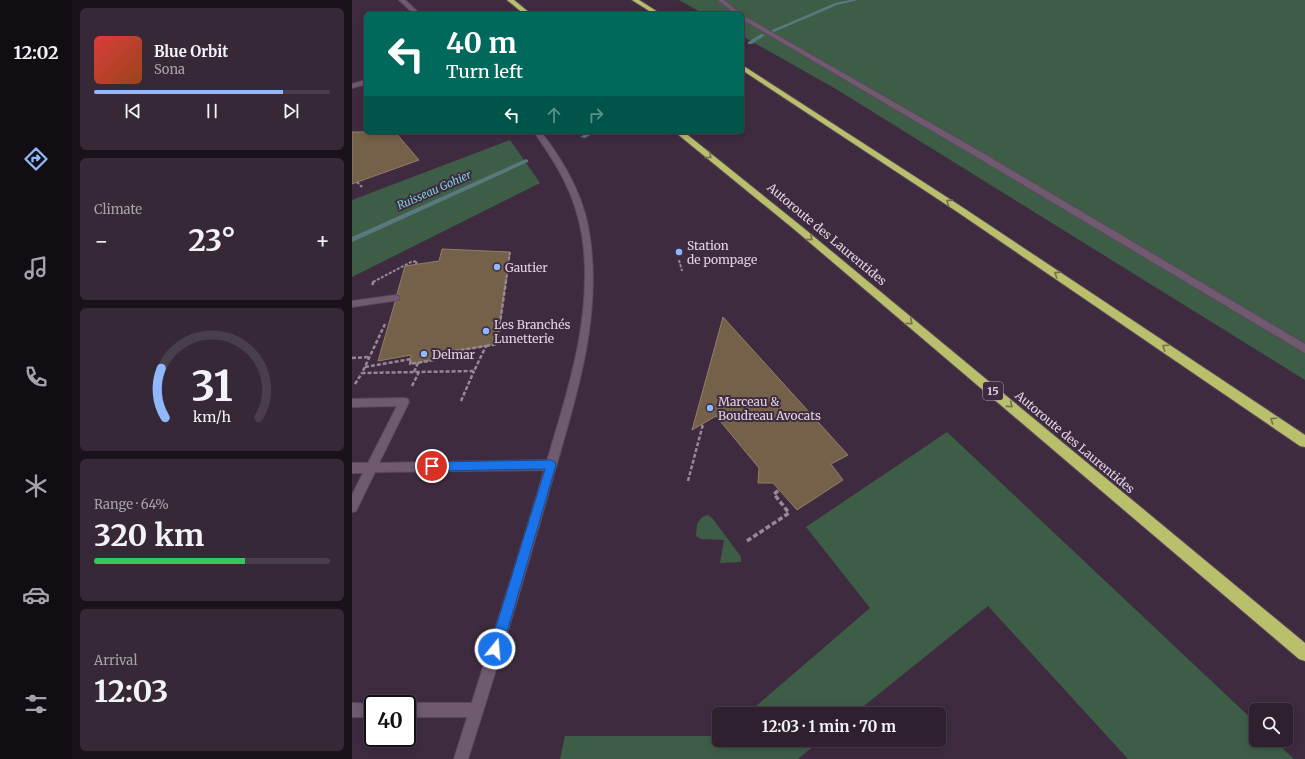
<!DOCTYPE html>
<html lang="en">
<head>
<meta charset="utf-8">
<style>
  body { margin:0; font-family:Merriweather,serif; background:#362837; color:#f1f3f6; height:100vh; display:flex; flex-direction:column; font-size:15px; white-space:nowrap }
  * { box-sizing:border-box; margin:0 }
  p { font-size:13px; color:#a7a3aa }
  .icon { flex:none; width:22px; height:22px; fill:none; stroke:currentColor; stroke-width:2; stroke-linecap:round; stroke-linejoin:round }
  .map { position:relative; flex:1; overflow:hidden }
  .side { display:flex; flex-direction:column; gap:8px; padding:8px; background:#19121a; width:280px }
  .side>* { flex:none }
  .banner { position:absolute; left:12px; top:12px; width:380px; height:122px; border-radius:6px; box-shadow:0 2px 10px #0003,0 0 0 1px #493e4b; background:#00695c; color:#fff; overflow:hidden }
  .fabs { position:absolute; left:897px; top:703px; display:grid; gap:8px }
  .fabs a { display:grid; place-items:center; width:44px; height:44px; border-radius:6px; background:#2e202f; box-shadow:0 2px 10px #0003,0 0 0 1px #493e4b; font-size:20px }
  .speed { position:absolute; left:12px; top:695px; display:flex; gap:8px; font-size:20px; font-weight:700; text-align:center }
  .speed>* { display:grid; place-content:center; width:52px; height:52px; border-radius:50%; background:#2e202f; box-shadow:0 2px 10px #0003,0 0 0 1px #493e4b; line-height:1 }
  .speed .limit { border:2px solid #111; border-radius:6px; background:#fff; color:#111 }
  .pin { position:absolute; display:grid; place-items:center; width:34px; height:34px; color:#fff; margin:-17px; border:2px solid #fff; border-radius:50%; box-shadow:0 1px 4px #0007 }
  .me { position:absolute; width:44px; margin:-22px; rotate:17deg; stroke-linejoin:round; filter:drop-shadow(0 0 3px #0008) }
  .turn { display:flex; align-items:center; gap:14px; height:84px; padding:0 16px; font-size:18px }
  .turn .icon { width:52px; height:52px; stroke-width:2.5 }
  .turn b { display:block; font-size:28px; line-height:34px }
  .lanes { display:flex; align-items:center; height:38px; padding:0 16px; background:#0003; justify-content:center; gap:20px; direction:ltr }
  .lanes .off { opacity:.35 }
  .big { font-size:30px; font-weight:700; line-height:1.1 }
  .side .card { flex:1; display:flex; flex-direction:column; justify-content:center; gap:6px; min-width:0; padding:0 14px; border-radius:6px; background:#362837 }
  .side .dial { align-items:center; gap:0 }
  .dial svg { height:104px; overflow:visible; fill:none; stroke:#493e4b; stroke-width:7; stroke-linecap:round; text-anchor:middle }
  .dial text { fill:#f1f3f6; stroke:none }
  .song { display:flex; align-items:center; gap:12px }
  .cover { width:48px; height:48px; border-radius:6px; background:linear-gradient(135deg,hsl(0 70% 55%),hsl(20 70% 35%)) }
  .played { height:4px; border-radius:2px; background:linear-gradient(90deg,#90b8fd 80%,#493e4b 80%) }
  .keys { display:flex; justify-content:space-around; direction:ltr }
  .heat { display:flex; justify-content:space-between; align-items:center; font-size:22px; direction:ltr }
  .charge { height:6px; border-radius:3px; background:linear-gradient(90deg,#34c759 64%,#493e4b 0) }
  .trip { position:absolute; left:360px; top:707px; width:234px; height:40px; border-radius:6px; background:#2e202f; box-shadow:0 2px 10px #0003,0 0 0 1px #493e4b; font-weight:700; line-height:40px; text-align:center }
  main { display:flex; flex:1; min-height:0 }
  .tab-bar { display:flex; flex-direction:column; width:72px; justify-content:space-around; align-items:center; background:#120d13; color:#a7a3aa }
  .tab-bar .icon { width:28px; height:28px }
  .tab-bar .current { color:#90b8fd }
  .tab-bar b { font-size:18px; color:#f1f3f6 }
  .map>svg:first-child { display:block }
  .green { fill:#3e5d47 }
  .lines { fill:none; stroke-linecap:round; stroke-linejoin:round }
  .stream { fill:#587a7f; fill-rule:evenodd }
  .building { fill:#756049; stroke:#947e66 }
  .service-casing { stroke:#5a495b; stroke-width:2 }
  .minor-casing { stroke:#5a495b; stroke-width:2 }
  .tertiary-casing { stroke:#5a495b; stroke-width:2 }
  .motorway-casing { stroke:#5a495b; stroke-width:2 }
  .path-far2 { stroke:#978798; stroke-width:2; stroke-dasharray:3 1.5; stroke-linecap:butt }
  .path-far1 { stroke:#978798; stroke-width:2.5; stroke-dasharray:4 2; stroke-linecap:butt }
  .path { stroke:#978798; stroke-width:3.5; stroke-dasharray:5 2.5; stroke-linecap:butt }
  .service { fill:#6f5a70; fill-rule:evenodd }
  .minor { fill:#6f5a70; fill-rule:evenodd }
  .tertiary { fill:#6f5a70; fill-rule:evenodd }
  .motorway { fill:#babf6c; fill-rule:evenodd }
  .oneway { stroke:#766e53 }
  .route { fill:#1a73e8; stroke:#114b97 }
  .poi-dot { fill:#90b8fd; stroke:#3e2b3f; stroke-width:1.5 }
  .labels { text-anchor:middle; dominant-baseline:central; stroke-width:4; stroke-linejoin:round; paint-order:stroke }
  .far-water-label { font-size:11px; font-style:italic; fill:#7ad3d7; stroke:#3e2b3f }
  .shield { fill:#3e2b3f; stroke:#b0a2b1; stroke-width:1 }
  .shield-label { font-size:11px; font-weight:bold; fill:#e1d5e2 }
  .street-label { font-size:12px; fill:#e1d5e2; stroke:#3e2b3f }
  .poi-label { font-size:12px; fill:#e1d5e2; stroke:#3e2b3f; text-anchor:start }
</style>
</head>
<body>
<main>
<nav class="tab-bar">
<b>12:02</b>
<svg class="icon current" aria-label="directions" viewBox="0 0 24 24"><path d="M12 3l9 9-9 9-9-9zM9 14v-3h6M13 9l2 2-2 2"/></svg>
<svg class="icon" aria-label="music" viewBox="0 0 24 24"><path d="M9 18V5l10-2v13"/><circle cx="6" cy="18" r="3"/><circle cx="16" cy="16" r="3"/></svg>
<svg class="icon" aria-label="phone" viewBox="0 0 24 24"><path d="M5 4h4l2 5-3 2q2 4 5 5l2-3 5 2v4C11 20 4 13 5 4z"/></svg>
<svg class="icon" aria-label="climate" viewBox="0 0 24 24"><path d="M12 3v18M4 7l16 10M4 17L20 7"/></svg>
<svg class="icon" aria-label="car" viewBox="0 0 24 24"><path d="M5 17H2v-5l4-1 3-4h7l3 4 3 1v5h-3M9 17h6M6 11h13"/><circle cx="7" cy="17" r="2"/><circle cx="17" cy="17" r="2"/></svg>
<svg class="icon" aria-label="filters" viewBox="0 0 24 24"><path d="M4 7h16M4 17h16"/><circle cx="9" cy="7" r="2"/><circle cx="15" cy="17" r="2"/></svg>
</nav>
<section class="side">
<div class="card">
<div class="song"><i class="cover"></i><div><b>Blue Orbit</b><p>Sona</p></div></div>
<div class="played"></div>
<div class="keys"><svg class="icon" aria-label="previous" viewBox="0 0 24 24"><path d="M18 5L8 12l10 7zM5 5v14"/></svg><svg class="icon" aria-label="pause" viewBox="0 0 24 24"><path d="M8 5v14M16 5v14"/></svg><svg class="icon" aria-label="next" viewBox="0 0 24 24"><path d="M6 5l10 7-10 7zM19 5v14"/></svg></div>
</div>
<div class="card"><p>Climate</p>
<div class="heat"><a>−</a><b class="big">23°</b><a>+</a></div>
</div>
<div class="card dial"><svg viewBox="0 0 100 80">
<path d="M14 69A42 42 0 1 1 86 69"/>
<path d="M14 69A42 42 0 0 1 11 31" stroke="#90b8fd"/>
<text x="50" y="56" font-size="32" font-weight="700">31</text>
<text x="50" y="72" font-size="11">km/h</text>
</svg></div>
<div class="card"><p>Range · 64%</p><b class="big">320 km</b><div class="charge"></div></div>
<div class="card"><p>Arrival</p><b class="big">12:03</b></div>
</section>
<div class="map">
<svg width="953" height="759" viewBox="0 0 953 759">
  <rect width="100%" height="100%" fill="#3e2b3f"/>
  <g class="green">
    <path d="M327 0H953V380L484 89 390 36V14H352Z"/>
    <path d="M158 140 188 183 0 277V200Z"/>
    <path d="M595 432 904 723V740H922L942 759H776L636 606 502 714H395L518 608 454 527Z"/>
    <path d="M356 515 361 519 389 557V562L368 563 372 540 349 539 344 536 345 524 350 517Z"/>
    <path d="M213 736H367V740H469L446 759H208Z"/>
  </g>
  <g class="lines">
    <g class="stream">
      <path d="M498 0H506L485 5 422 32 418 31 483 3Z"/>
      <path d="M409 34 413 35 400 44H396V42Z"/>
      <path d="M237 132H244L233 138 228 137Z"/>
      <path d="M174 159 176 160V162L0 242V237Z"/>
    </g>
  </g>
  <g class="building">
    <path d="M0 132H43L67 160 0 184Z"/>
    <path d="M90 249 158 252 145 344 83 354 82 360 58 364 59 355 26 361 43 302 47 301 49 299 48 295 45 294 53 266 87 261Z"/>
    <path d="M371 317 496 455 479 464 491 480 445 510 421 483H406L407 468 364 416 340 430Z"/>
  </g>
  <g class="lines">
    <defs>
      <g id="service">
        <path d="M366 0H372L389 14H383Z"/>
        <path d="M390 15 629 152 953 344V353L623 156 390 19Z"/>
        <path d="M44 295 47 296 48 298 47 300 0 307V301Z"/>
        <path d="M52 398 56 399 57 402 27 463 199 460 203 462 205 465 203 468 199 470 23 472 4 511 0 512V495L11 473H0V463H16L45 406 0 407V399Z"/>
        <path d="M0 703 24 704H21V717H0Z"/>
        <path d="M55 703H124L129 705 131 710 129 715 124 717H55V704H52Z"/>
      </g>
      <path id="minor" d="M14 80V84L0 88V84Z"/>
      <g id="tertiary">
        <path d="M47 0H53L68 14H62Z"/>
        <path d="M182 132H189C214 164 233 198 238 238 250 322 222 404 199 484 173 576 145 668 116 759H102C131 667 161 574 189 481 212 402 243 319 230 235 223 194 206 166 182 132Z"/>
      </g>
      <g id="motorway">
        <path d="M155 0H162L179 14H172Z"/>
        <path d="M280 0H287L309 14H302Z"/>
        <path d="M390 65 610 207 953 435V447L948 446 604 211 390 70Z"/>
        <path d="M323 132H332L449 226 953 643V661L947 659 443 230Z"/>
      </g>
    </defs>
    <use href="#service" class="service-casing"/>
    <use href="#minor" class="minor-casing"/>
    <use href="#tertiary" class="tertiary-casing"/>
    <use href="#motorway" class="motorway-casing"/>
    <g class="path-far2">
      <path d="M5 182 10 187"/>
      <path d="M327 260 330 271"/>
      <path d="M21 282 59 262 65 261 64 264"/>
      <path d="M154 282 158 252"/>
    </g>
    <g class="path-far1">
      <path d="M20 285 22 281"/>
      <path d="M134 346 145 344 154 281"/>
      <path d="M0 358 17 357"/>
      <path d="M13 367 59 359 58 364 82 360 83 354 134 346 122 371 10 373 33 324"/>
      <path d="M62 372 66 363"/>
      <path d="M3 384 10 373"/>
      <path d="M60 386 67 372"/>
      <path d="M109 401 122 371"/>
      <path d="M336 481 351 424"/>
    </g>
    <path class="path" d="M395 541 437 513 422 494 427 490"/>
    <use href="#service" class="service"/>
    <use href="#minor" class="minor"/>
    <use href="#tertiary" class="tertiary"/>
    <use href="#motorway" class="motorway"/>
  </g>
  <defs><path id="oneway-chevron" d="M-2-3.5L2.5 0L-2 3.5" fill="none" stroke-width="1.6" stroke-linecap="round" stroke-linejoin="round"/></defs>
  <g class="oneway">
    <use href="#oneway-chevron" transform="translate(357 156) rotate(39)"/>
    <use href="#oneway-chevron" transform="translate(597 202) rotate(-147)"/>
    <use href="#oneway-chevron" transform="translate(458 238) rotate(40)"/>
    <use href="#oneway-chevron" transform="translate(705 274) rotate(-146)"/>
    <use href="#oneway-chevron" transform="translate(558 322) rotate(40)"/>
    <use href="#oneway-chevron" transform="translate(813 347) rotate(-146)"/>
    <use href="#oneway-chevron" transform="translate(658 405) rotate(40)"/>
    <use href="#oneway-chevron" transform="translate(921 420) rotate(-146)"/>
  </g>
  <path class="route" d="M199 460 203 462 204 465 150 649 148 653 143 655 139 653 137 649 193 469 80 471 76 470 75 466 76 463 80 462Z"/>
  <g class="poi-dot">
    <circle cx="327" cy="252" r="4"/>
    <circle cx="145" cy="267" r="4"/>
    <circle cx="134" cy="331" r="4"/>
    <circle cx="72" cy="354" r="4"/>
    <circle cx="358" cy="408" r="4"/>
  </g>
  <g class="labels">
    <g class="far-water-label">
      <text transform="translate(82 190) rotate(-24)">Ruisseau Gohier</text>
    </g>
    <rect class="shield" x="631" y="382" width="20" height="18" rx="3"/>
    <g class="shield-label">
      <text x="641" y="391">15</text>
    </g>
    <g class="street-label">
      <text transform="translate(475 234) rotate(40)">Autoroute des Laurentides</text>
      <text transform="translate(723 442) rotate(40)">Autoroute des Laurentides</text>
    </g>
    <g class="poi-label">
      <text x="335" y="245">Station<tspan x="335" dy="14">de pompage</tspan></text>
      <text x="153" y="267">Gautier</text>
      <text x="142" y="324">Les Branchés<tspan x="142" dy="14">Lunetterie</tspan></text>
      <text x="80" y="354">Delmar</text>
      <text x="366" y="401">Marceau &amp;<tspan x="366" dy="14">Boudreau Avocats</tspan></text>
    </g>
  </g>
</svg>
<div class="fabs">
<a><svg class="icon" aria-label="search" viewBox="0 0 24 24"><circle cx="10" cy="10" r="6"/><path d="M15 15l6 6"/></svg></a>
</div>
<div class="speed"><div class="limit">40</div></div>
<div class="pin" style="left:80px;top:466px;background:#d93025"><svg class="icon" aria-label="arrive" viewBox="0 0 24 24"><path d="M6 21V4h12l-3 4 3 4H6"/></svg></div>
<svg class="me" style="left:143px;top:649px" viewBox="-20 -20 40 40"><circle r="17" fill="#1a73e8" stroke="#fff" stroke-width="3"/><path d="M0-11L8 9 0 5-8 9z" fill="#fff"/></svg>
<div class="trip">12:03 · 1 min · 70 m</div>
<div class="banner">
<div class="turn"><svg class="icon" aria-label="left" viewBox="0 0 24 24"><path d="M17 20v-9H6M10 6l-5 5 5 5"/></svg><div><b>40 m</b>Turn left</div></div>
<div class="lanes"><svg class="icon" aria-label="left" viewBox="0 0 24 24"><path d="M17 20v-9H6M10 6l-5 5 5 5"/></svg><svg class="icon off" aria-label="ahead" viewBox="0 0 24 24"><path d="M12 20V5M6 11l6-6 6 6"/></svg><svg class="icon off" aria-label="right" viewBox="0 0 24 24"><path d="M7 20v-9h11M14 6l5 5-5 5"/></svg></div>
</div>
</div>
</main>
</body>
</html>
